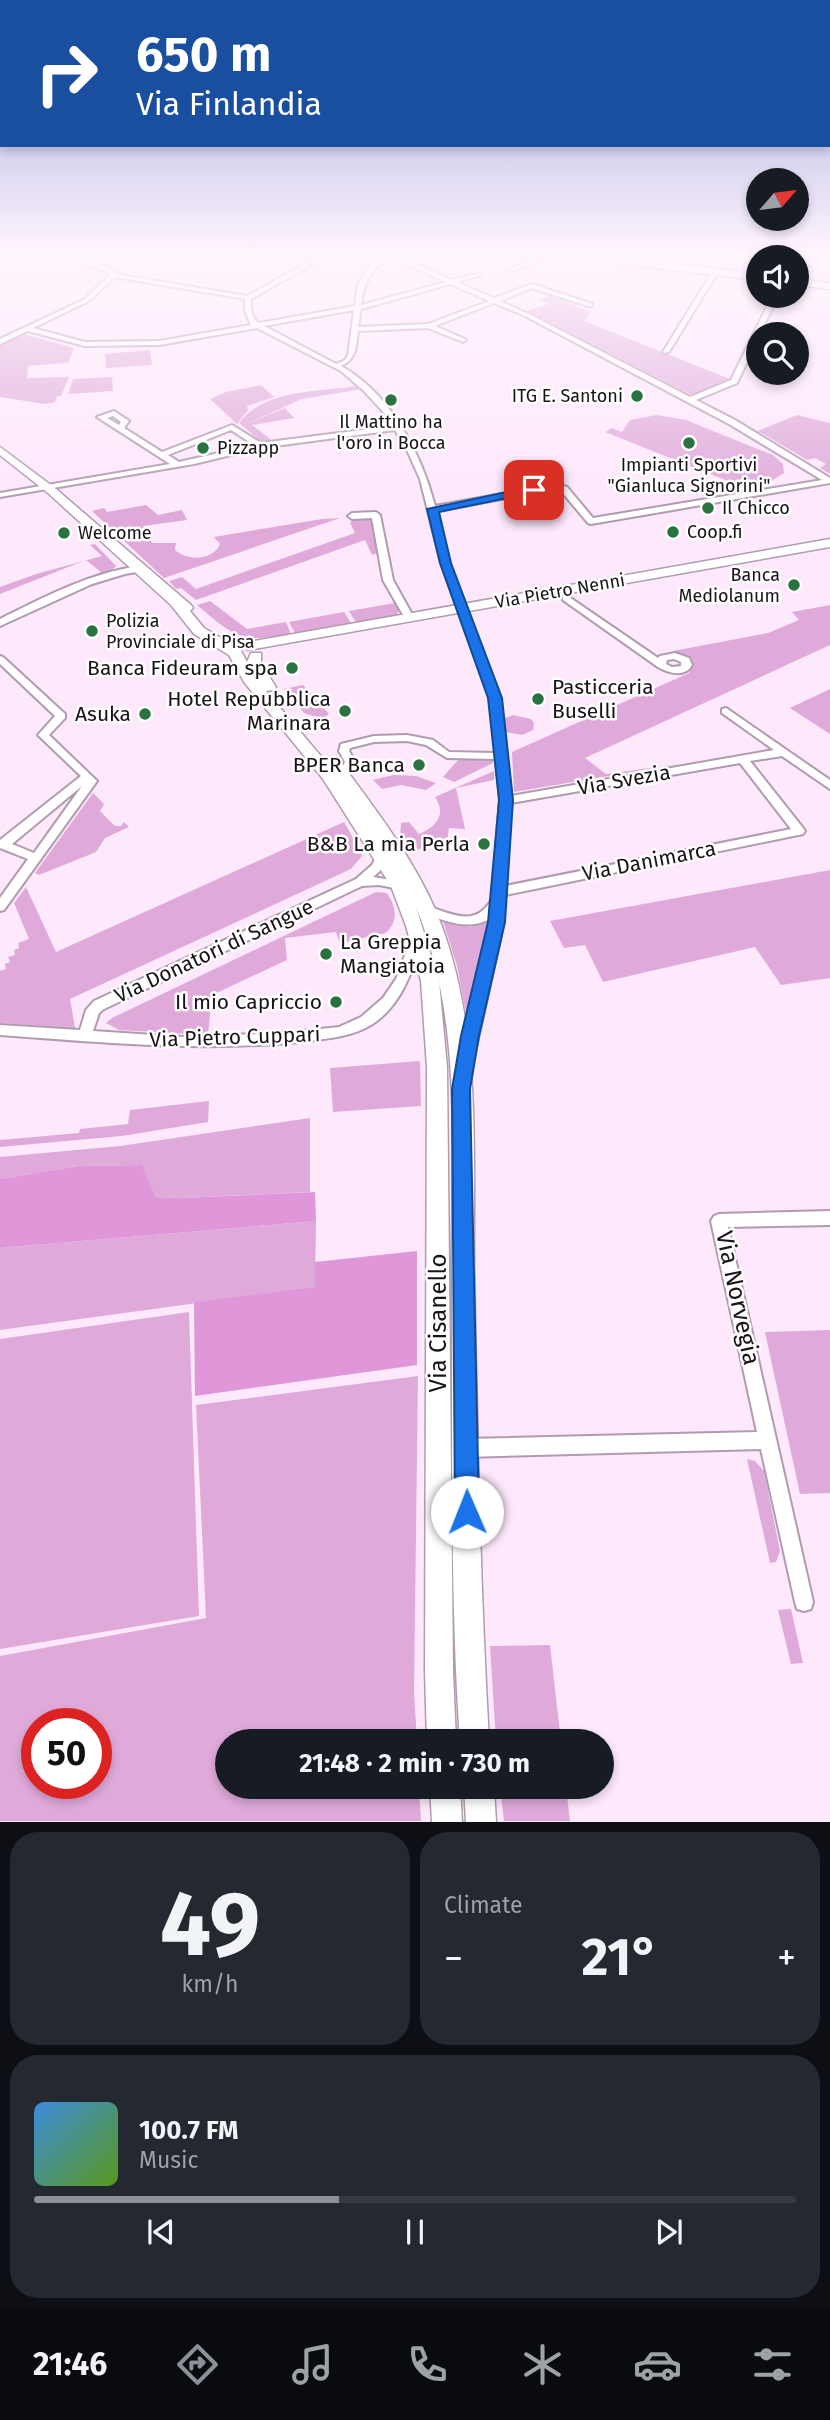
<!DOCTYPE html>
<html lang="en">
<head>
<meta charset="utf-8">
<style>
  body { margin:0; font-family:"Fira Sans",sans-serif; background:#242831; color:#f1f3f6; height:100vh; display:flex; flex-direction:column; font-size:26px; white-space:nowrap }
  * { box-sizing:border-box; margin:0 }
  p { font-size:23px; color:#9ea1a6 }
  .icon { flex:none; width:38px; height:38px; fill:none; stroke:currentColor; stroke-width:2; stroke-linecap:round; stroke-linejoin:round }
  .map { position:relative; height:1822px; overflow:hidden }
  .details { display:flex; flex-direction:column; gap:10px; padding:10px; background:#0d0f14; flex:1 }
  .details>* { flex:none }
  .guide { position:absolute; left:0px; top:0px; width:831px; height:147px; box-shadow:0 4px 10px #0003; background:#1a4fa0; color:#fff; overflow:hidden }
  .needle { width:46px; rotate:62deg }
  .controls { position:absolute; left:746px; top:168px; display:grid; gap:14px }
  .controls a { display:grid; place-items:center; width:63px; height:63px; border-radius:50%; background:#171b24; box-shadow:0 4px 10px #0003; font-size:35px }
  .speed { position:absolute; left:21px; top:1708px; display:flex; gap:14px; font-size:35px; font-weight:700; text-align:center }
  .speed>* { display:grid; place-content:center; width:91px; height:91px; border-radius:50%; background:#171b24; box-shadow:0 4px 10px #0003; line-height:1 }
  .speed .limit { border:10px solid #d22; background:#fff; color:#111 }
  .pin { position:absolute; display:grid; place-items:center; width:60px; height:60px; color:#fff; margin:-30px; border-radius:14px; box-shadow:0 4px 10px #0006 }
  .me { position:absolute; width:77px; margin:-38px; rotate:359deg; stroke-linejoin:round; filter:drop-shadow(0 0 5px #0008) }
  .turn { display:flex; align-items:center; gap:24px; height:147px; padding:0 21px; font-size:32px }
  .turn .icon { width:91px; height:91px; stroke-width:2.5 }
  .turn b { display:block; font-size:49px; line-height:60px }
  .big { font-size:52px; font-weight:700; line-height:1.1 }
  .details .widget { flex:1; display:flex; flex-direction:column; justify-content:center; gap:10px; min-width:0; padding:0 24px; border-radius:28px; background:#242831 }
  .details .dial { align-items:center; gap:0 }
  .dial b { font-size:91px; line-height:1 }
  .song { display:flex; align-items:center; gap:21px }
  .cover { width:84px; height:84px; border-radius:10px; background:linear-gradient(135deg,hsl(210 70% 55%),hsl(90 70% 35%)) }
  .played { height:7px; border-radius:4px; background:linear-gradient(90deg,#8c9099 40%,#363941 40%) }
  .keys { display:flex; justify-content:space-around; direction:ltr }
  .heat { display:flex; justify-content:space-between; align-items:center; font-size:38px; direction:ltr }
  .details .tiles { flex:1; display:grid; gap:10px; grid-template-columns:1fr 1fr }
  .widget:last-child { grid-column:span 2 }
  .trip { position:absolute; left:215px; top:1729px; width:399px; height:70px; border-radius:35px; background:#171b24; box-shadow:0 4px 10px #0003; font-weight:700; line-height:70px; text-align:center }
  .dock { display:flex; height:112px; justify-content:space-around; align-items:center; background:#090b0e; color:#9ea1a6 }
  .dock .icon { width:49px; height:49px }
  .dock .active { color:#8c9099 }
  .dock b { font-size:32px; color:#f1f3f6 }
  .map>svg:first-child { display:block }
  .green { fill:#dfaada; fill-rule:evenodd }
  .forest { fill:#df97da }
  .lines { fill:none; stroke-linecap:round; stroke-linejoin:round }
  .street-casing { stroke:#b09cae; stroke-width:4 }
  .secondary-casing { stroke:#b09cae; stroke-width:3 }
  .street { fill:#fff; fill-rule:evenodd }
  .secondary { fill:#fff; fill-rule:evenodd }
  .route { fill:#1a73e8; stroke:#114b97; stroke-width:2 }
  .poi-dot { fill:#2a723f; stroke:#fdfdfd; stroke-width:2.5 }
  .labels { text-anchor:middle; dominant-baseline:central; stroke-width:5; stroke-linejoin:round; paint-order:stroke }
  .far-poi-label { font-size:18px; fill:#191219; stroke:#fdfdfd; text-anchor:start }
  .far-street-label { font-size:18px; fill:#191219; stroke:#fdfdfd }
  .poi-label { font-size:21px; fill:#191219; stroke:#fdfdfd; text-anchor:end }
  .street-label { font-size:21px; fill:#191219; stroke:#fdfdfd }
  .near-street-label { font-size:24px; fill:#191219; stroke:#fdfdfd }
</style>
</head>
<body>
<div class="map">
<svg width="830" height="1822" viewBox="0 0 830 1822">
  <rect width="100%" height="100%" fill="#fee8fc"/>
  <g class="green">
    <path d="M551 295 591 312 584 321 730 379 691 395 527 311 548 304 540 300Z"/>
    <path d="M24 334 74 348 68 363 28 366 27 378 69 377 61 396H57L55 402 45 404 0 397V345Z"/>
    <path d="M150 350 152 365 106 368 105 354Z"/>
    <path d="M112 377 113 391 68 394 73 379Z"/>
    <path d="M261 385 274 397 247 406 248 410 237 424 210 399 226 392Z"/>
    <path d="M357 386 362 389 302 399 246 424 285 408 294 418 252 425 274 442 263 443 239 423C265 389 318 392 357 386Z"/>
    <path d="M657 415 686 420 773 455 783 464 784 473 768 483 738 485 605 432 612 428 622 432 630 420Z"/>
    <path d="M797 415 830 423V474L820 468 826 464 815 458 807 460 758 431Z"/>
    <path d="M146 505 158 515 182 510 187 520 143 526 152 543H176L175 550C187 561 213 561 220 544L214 537 322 519 340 518 164 578 92 511 104 508 107 512Z"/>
    <path d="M370 518 374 523 378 553 372 555 365 540 196 600 181 588 176 589 169 581 182 577 196 589 355 533 350 523 354 519Z"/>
    <path d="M95 544 116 566 110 572 53 594 51 592 101 572 86 560 0 594V587L36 574 102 556 90 545Z"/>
    <path d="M210 601 247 629 286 622 291 634C240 643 236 638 197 605Z"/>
    <path d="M395 603 399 611 396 615 356 622 349 611Z"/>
    <path d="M830 605V645L585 758 606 774 679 764 514 792 512 752 689 673 691 665 673 651 768 633 799 620 792 612Z"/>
    <path d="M344 612 351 623 295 633 289 622Z"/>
    <path d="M303 685 329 714 323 719 304 713 284 689Z"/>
    <path d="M830 689V734L790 708Z"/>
    <path d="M513 715 531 719 534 723 533 730 522 735 505 732 503 719Z"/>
    <path d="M459 759H493V763L454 782 443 777Z"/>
    <path d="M494 771V780L456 788 465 829 449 828 447 842 408 852 397 837 400 836 401 823 409 822 419 834C436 827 447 815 435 797Z"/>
    <path d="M393 775 416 776 436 783 426 790 401 785 382 789 373 780Z"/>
    <path d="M93 793 104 804 100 811 115 826H121L124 822 129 827 105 838 96 852 39 875 35 873Z"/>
    <path d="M344 822 361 852 362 856 351 869 70 999 75 1028 0 1023V971L6 969 5 964 10 962 8 957 15 955 14 950 19 948 18 943 29 939 14 903 26 887 56 952Z"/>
    <path d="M830 870V978L781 985 755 947 603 982 585 945 564 948 550 921Z"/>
    <path d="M376 892 387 893C396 907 399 920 386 933L340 943 336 932 285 938 287 960 212 995 208 1035 119 1030 106 1023 112 1018Z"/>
    <path d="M443 921 470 927 489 922 466 1013 457 966Z"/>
    <path d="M420 1061 421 1106 333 1112 330 1068Z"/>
    <path d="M209 1101 208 1122 122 1136 0 1147V1140L79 1133 80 1129 128 1124 130 1110Z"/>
    <path d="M310 1118V1192L182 1198 156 1197 141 1165 78 1166 0 1179V1157L120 1146Z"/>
    <path d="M316 1221 315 1287 0 1330V1248Z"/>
    <path d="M189 1312 199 1616 0 1649V1339Z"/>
    <path d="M830 1330V1493L800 1494 765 1332Z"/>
    <path d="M418 1376 414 1692 417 1741H228V1787H419L421 1821H0V1656L206 1618 196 1405ZM37 1724H96V1783H37Z"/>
    <path d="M747 1459 755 1461 764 1471 780 1551 776 1562 770 1563Z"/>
    <path d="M791 1609 803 1663 791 1664 778 1610Z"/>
    <path d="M550 1645 561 1741H496L490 1646Z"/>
    <path d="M500 1787H566L570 1821H504Z"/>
  </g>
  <g class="forest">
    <path d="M142 1165 156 1197 182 1198 315 1192 316 1221 0 1248V1179L78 1166Z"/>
    <path d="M417 1251V1365L195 1396 194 1302 315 1287V1262Z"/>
  </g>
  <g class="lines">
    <defs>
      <g id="street">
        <path d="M61 251C70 251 112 269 121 275L247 296 318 257 274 251 323 254 328 251H336L251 299C251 308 251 318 259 323L355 306C356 299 356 290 359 283 365 268 382 252 398 251L395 255 452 280 481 273V275L457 282 494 298 532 284 592 304V306H588L532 288 500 301 529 314 690 397 731 380 772 296H778L760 334H758V339L737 383 696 400 735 420 830 478V483L591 524 588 523 561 491 557 489 436 511 449 563 500 698 511 796 774 750 722 713V709L726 708 830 780V789L782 756 750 761 803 828 805 831 803 834 505 895 500 940 473 1061 471 1065 466 1066 461 1065 459 1061 488 940 490 919C468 931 445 921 423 913L421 910 427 906C453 914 475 928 492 899L500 800 496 759 447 758 426 745 407 741 374 742 350 748 349 751 355 762 347 777H339L338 775 345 762 339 751 341 744 374 736 407 735 433 740 449 752 496 753 490 698 441 563 420 479 407 450 395 430 260 448 194 464 0 497V493L170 464 97 417 114 411 129 421 124 428 162 452 232 425 261 443 393 426 386 415 364 391 341 371 257 328 159 345 85 346 28 331 0 344V339L85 299 111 274 77 261ZM390 257 446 282 361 305C364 283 370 269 390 257ZM115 277 245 299V311L251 325 159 341 85 342 33 328 89 301ZM451 284 489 301 428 324 358 327 361 309ZM494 303 525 316 729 424 822 480 593 518 567 487 558 484 435 506C421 453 391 394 341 366 357 359 356 346 358 331L428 328 463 342 466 340 465 339 435 326ZM354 310 348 355 345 360 336 364 264 326ZM113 416 121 422 119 425 107 418ZM231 430 254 445 179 462 168 455ZM740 763 791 829 505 886 511 803Z"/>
        <path d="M183 251H215L212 253Z"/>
        <path d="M435 251H444L432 255V253Z"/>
        <path d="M556 251H566L512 271 507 270Z"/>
        <path d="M611 251H619L603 259 598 258Z"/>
        <path d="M783 251H799L830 256V260Z"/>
        <path d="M715 270 718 272 669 352 664 353 663 352 712 272Z"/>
        <path d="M376 512 380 515 393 580 414 618 412 620H406L383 580 372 518 352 519 348 516 352 513Z"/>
        <path d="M139 566 142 567V571L125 574 92 584 0 626V619C44 597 90 573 139 566Z"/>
        <path d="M566 595 658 658 660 656 675 653 689 658 692 665C685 678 668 673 658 667L563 600V596ZM674 659 681 662V666L672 667 666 664 667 660Z"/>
        <path d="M0 656 3 657 65 714V718L49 735 97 781 4 910 0 911V898L28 859 0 848V840L81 776 38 735 55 716 0 664ZM82 786 34 853 12 844Z"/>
        <path d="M382 853 388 857 380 871 373 877 403 882 405 885 403 888 399 889 379 885 362 886 104 1009 99 1013 93 1031 184 1037 282 1033 339 1027 361 1017 383 998 396 979 414 932H422L424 935C413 968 403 1005 371 1025 349 1038 323 1039 299 1042 199 1052 100 1042 0 1035V1025L80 1030 86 1010 94 1001 356 879 372 865 378 854Z"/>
        <path d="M830 1211V1225L728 1227 813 1602 811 1609 804 1611 797 1609 795 1602 761 1449 465 1457 459 1454 456 1448 459 1442 465 1439 757 1432 711 1221 714 1216 719 1214Z"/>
      </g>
      <g id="secondary">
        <path d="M576 251 758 274V280L614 263Z"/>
        <path d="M796 279 830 283V289L796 285Z"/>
        <path d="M0 447 56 489 191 605 193 608 190 611 204 628 240 649 247 662 251 653H261V664L276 687 274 690 266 691 330 767 337 762 342 764C381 817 424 872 445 935 481 1041 473 1156 474 1266 477 1424 480 1583 489 1741H460C449 1581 453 1419 452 1258 452 1140 462 1018 416 907L439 981 447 1067 453 1671 456 1741H427L425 1671 427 1067 421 981 406 926 391 886 323 779 244 682 229 655 194 634 171 605 48 493 0 455Z"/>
        <path d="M830 539V547L248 650 241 646 248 642Z"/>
        <path d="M430 1787H460L462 1822H432Z"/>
        <path d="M464 1787H494L496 1822H466Z"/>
      </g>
    </defs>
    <use href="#street" class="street-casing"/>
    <use href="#secondary" class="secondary-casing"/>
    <use href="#street" class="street"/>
    <use href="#secondary" class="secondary"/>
  </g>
  <linearGradient id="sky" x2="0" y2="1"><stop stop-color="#9ca0da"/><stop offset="0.5" stop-color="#fff5fe"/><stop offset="1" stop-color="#fff5fe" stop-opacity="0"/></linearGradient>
  <rect width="830" height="506" fill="url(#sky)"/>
  <path class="route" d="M534 486 539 490 537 492 439 512 451 563 502 698 513 800 505 922 479 1036 470 1089 479 1512 475 1520 467 1524 458 1520 455 1512 452 1089 461 1036 488 922 499 800 488 698 440 563 427 509Z"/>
  <g class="poi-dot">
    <circle cx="637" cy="396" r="7"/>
    <circle cx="391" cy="400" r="7"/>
    <circle cx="689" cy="443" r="7"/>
    <circle cx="203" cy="448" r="7"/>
    <circle cx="708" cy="508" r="7"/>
    <circle cx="673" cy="532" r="7"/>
    <circle cx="64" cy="533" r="7"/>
    <circle cx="794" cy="585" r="7"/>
    <circle cx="92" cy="631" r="7"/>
    <circle cx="292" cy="668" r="7"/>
    <circle cx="538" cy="699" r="7"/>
    <circle cx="345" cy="711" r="7"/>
    <circle cx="145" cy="714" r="7"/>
    <circle cx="419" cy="765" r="7"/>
    <circle cx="484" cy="844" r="7"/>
    <circle cx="326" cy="954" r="7"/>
    <circle cx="336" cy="1002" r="7"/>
  </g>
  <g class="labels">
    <g class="far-poi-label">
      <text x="623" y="396" text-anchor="end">ITG E. Santoni</text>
      <text x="391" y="422" text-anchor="middle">Il Mattino ha<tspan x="391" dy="21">l'oro in Bocca</tspan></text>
      <text x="217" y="448">Pizzapp</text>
      <text x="689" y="465" text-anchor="middle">Impianti Sportivi<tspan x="689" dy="21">"Gianluca Signorini"</tspan></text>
      <text x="722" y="508">Il Chicco</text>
      <text x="687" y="532">Coop.fi</text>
      <text x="78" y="533">Welcome</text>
      <text x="780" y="575" text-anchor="end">Banca<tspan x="780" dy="21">Mediolanum</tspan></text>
      <text x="106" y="621">Polizia<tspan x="106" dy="21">Provinciale di Pisa</tspan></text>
    </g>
    <g class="far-street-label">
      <text transform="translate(560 591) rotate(-10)">Via Pietro Nenni</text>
    </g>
    <g class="poi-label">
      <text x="278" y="668">Banca Fideuram spa</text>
      <text x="552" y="687" text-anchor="start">Pasticceria<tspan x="552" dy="24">Buselli</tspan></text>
      <text x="331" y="699">Hotel Repubblica<tspan x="331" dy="24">Marinara</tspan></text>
      <text x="131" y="714">Asuka</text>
      <text x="405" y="765">BPER Banca</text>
      <text x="470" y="844">B&amp;B La mia Perla</text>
      <text x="340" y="942" text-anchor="start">La Greppia<tspan x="340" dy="24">Mangiatoia</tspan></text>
      <text x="322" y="1002">Il mio Capriccio</text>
    </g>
    <g class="street-label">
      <text transform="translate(624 780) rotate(-10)">Via Svezia</text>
      <text transform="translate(649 861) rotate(-11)">Via Danimarca</text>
      <text transform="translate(214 951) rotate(-25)">Via Donatori di Sangue</text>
      <text transform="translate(235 1037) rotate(-2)">Via Pietro Cuppari</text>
    </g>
    <g class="near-street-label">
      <text transform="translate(738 1298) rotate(78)">Via Norvegia</text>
      <text transform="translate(438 1323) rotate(-90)">Via Cisanello</text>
    </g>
  </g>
</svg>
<div class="controls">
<a><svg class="needle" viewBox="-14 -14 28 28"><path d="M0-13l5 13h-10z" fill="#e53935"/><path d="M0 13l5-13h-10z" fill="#9ea1a6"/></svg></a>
<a><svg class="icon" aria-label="sound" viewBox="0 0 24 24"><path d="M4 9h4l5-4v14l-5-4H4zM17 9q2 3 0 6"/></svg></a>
<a><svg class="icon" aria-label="search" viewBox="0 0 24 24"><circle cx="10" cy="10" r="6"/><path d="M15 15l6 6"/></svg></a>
</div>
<div class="speed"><div class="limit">50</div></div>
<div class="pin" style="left:534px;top:490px;background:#d93025"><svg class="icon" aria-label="arrive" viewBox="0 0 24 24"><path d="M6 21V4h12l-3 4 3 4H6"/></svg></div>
<svg class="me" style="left:467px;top:1512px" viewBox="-20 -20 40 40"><circle r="19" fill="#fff"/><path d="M0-13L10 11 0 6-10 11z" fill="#1a73e8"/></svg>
<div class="trip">21:48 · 2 min · 730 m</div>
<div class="guide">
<div class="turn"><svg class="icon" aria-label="right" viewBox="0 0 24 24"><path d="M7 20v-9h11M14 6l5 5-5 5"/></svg><div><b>650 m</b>Via Finlandia</div></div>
</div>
</div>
<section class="details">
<div class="tiles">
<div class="widget dial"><b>49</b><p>km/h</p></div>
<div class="widget"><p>Climate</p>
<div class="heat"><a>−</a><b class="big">21°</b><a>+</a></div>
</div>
<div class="widget">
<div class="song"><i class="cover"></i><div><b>100.7 FM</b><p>Music</p></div></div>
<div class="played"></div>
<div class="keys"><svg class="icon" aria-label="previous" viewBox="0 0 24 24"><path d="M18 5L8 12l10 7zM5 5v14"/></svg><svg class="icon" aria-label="pause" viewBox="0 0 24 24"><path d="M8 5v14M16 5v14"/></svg><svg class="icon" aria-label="next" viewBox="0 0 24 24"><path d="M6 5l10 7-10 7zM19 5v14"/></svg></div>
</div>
</div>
</section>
<nav class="dock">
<b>21:46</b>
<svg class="icon active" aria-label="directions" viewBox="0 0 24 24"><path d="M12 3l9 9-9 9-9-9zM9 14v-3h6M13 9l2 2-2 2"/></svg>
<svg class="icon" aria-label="music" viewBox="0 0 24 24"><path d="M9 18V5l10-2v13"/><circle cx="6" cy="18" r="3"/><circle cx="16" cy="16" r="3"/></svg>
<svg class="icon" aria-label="phone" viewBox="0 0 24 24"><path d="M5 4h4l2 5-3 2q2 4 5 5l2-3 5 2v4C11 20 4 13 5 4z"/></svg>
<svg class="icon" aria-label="climate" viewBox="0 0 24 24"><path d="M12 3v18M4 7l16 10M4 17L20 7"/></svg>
<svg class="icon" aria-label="car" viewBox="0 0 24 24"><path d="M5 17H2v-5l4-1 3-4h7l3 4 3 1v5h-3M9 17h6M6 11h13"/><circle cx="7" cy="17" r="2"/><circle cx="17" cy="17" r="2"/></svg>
<svg class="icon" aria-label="filters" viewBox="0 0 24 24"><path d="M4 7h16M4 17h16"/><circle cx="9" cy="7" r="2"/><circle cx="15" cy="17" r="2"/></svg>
</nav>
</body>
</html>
